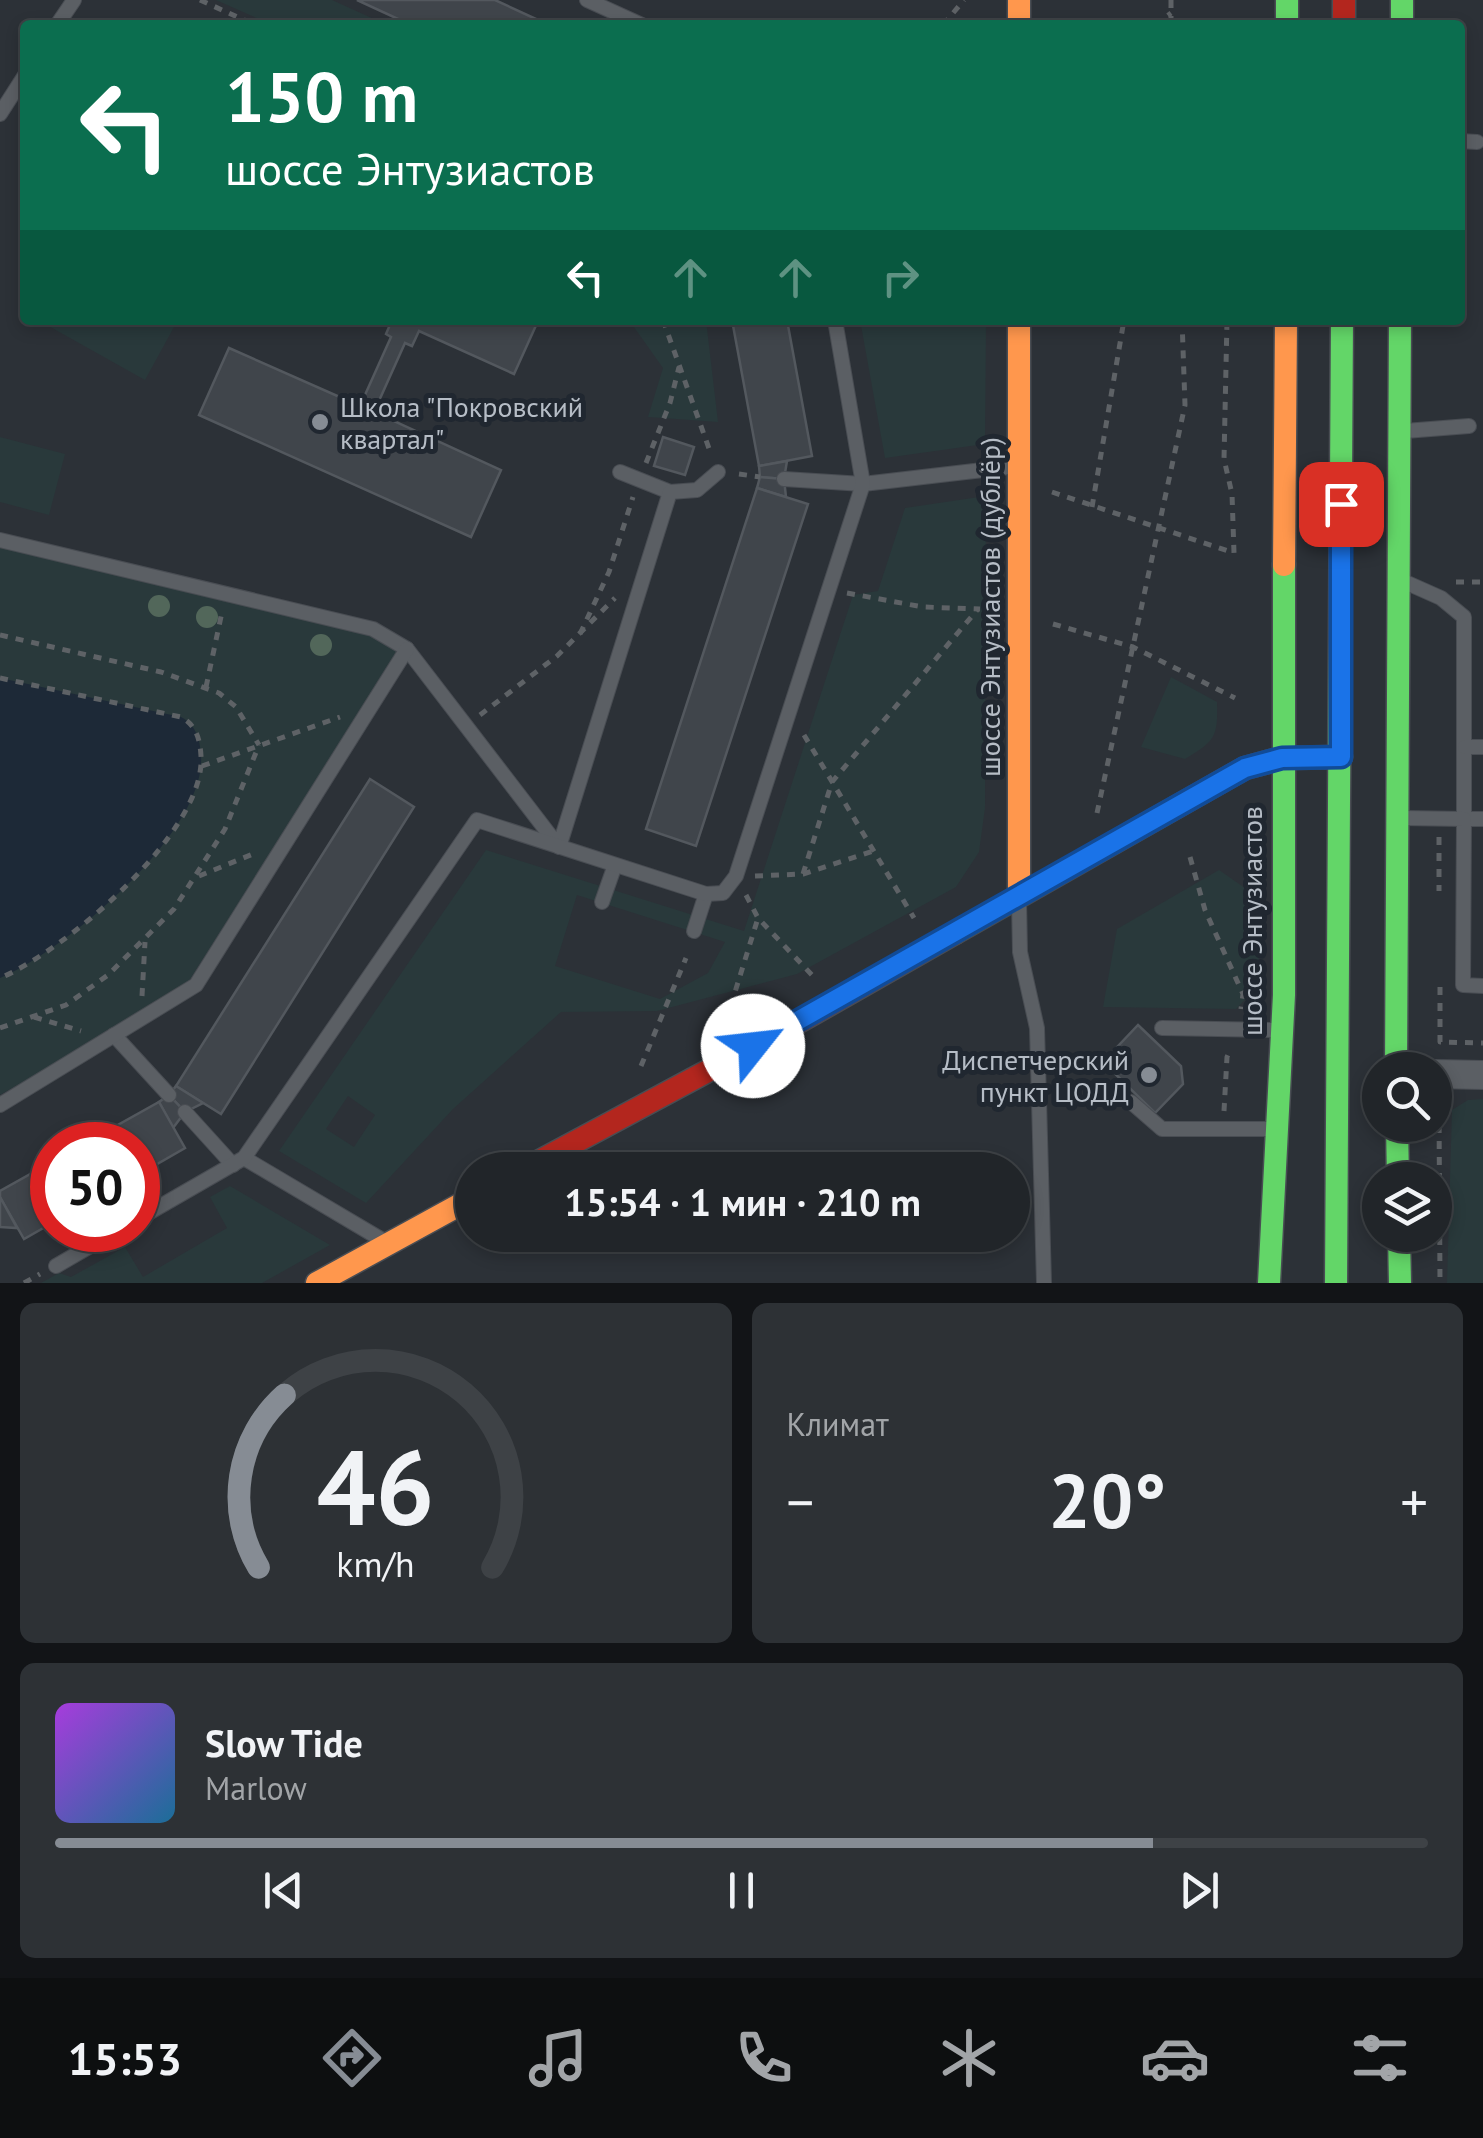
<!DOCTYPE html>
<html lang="ru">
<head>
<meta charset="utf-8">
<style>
  body { margin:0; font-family:"PT Sans",sans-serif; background:#2d3135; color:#f1f3f6; height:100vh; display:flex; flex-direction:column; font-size:38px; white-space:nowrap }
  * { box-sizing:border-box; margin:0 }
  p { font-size:32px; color:#a2a5a8 }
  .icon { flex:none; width:55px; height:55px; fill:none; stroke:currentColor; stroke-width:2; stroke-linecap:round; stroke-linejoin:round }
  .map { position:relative; height:1283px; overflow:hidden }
  .side { display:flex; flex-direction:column; gap:20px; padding:20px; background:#121417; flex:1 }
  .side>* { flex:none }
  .banner { position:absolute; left:20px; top:20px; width:1445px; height:305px; border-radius:10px; box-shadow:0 5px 15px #0003,0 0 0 2px #3e4246; background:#0b6e4f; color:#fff; overflow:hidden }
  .fabs { position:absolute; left:1362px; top:1052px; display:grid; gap:20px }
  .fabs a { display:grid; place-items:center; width:90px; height:90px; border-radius:50%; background:#212529; box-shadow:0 5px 15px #0003,0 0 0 2px #3e4246; font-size:50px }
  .speed { position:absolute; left:30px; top:1122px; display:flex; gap:20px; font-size:50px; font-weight:700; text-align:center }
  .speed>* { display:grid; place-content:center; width:130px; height:130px; border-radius:50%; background:#212529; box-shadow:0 5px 15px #0003,0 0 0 2px #3e4246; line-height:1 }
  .speed .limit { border:15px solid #d22; background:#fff; color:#111 }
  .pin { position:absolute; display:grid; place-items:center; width:85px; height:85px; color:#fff; margin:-42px; border-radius:20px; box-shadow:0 5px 15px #0006 }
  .me { position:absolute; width:110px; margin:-55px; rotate:61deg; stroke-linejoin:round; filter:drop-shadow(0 0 8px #0008) }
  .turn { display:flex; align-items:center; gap:35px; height:210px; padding:0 40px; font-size:45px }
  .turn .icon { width:130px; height:130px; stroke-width:2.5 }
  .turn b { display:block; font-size:70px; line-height:85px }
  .lanes { display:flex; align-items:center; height:95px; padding:0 40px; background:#0003; justify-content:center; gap:50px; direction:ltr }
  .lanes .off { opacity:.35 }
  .big { font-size:75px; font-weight:700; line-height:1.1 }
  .side .tile { flex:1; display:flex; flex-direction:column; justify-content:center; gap:15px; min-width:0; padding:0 35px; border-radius:15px; background:#2d3135 }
  .side .dial { align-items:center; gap:0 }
  .dial svg { height:260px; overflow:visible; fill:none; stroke:#3e4246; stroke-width:7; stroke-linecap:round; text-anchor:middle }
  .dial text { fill:#f1f3f6; stroke:none }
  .song { display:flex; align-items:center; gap:30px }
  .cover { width:120px; height:120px; border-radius:15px; background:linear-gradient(135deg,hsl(280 70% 55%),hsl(200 70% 35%)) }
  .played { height:10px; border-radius:5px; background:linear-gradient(90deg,#868c94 80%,#3e4246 80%) }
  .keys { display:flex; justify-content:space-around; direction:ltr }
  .heat { display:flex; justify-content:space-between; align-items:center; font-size:55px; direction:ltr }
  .side .tiles { flex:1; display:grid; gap:20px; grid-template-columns:1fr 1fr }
  .tile:last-child { grid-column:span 2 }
  .trip { position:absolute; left:455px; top:1152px; width:575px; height:100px; border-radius:50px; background:#212529; box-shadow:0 5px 15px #0003,0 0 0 2px #3e4246; font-weight:700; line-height:100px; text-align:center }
  .dock { display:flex; height:160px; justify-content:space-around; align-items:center; background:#0d0f10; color:#a2a5a8 }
  .dock .icon { width:70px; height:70px }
  .dock .selected { color:#868c94 }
  .dock b { font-size:45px; color:#f1f3f6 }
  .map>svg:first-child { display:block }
  .green { fill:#29393b; fill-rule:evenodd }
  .water { fill:#1d2937 }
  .building { fill:#40454b; stroke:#53585e; stroke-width:2.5 }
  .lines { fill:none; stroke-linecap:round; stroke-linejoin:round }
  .lane-casing { stroke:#494d53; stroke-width:16 }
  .street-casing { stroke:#494d53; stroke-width:30 }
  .fast-casing { stroke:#494d53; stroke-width:25 }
  .slow-casing { stroke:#494d53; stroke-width:25 }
  .jam-casing { stroke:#494d53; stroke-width:25 }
  .path { stroke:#5e6266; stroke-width:5; stroke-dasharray:8 8; stroke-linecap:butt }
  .lane { stroke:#5b5f64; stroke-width:14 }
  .street { stroke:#5b5f64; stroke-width:28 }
  .fast { stroke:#63d668; stroke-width:22 }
  .slow { stroke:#ff974d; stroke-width:22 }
  .jam { stroke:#b3261e; stroke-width:22 }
  .tree { fill:#52675a }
  .route-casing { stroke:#114b97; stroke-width:25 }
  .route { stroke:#1a73e8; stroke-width:18 }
  .poi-dot { fill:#868c94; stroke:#202730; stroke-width:4 }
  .labels { text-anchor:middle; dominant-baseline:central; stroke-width:10; stroke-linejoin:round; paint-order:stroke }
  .poi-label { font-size:28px; fill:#b6bdc6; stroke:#202730; text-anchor:start }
  .street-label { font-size:28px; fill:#b6bdc6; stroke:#202730 }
</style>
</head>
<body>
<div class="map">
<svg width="1483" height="1283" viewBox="0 0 1483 1283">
  <rect width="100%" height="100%" fill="#2c3137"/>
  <g class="green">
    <path d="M216 0H332L387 25H272Z"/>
    <path d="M38 320H161L174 327 145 380Z"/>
    <path d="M629 320H706L718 422 648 417 663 368Z"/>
    <path d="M860 320H986L985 444 885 458Z"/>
    <path d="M0 437 65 454 49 515 0 502Z"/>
    <path d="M986 496 985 808 979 852 956 887 797 974 657 1011 561 1012 453 1109 366 1203 279 1151 486 850 744 931 853 595 878 591 905 508ZM577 895 725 942 708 973 660 999 555 966ZM348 1096 375 1115 354 1147 326 1129Z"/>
    <path d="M0 546 367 634 401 653 189 981 90 1044 0 1095Z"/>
    <path d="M1171 677 1217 702C1218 737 1215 741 1185 759L1141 747Z"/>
    <path d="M1219 870 1252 893 1258 933 1259 985 1236 1009 1103 1007 1117 929Z"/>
    <path d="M1483 1099V1283H1447L1452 1110 1468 1100Z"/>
    <path d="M230 1186 330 1245 262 1283H41L59 1273 71 1277 125 1247 143 1277 227 1228 210 1197Z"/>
  </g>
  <path class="water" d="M0 678 181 717C196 725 200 739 201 756 206 832 65 951 0 978Z"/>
  <g class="building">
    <path d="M357 0H495L549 25H411Z"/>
    <path d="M392 320 538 321 514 374 419 331 412 346 405 343 374 412 501 470 471 537 199 415 229 348 360 406 391 337 386 334Z"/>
    <path d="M732 320H787L812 456 759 466Z"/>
    <path d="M663 437 694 447 685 475 654 466Z"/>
    <path d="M787 461 784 479 760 477 759 466Z"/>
    <path d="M760 477 784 479 786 497 757 488Z"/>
    <path d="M757 488 808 504 696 846 646 829Z"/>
    <path d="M370 779 414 807 221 1114 176 1086Z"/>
    <path d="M1138 1025 1181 1066 1183 1084 1155 1113 1103 1062Z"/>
    <path d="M176 1086 203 1103 185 1112 169 1095Z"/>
    <path d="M169 1095 185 1112 173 1128 159 1102Z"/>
    <path d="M159 1102 185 1148 138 1175V1145H82Z"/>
    <path d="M52 1162V1223L24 1239 0 1197V1191Z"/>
    <path d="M0 1197 17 1228 0 1227Z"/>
  </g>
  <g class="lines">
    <defs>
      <g id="lane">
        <path d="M587 0 642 25"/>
        <path d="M57 25 74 0"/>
        <path d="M0 114 25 75"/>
        <path d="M1460 141 1477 142"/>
        <path d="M1405 431 1469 426"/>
        <path d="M620 472 670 492"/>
        <path d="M784 479 863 484 1017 466"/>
        <path d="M0 540 373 629 407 649 559 847 670 492 697 490 718 472"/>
        <path d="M1405 582 1441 598 1464 617V819H1483"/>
        <path d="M1465 747H1483"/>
        <path d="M1403 818 1464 819 1463 985 1483 986"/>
        <path d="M1019 901 1020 952 1037 1028 1044 1283"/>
        <path d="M602 902 615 865"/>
        <path d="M694 931 706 894"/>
        <path d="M1162 1028 1276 1030"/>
        <path d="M114 1035 169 1095"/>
        <path d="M1131 1102 1162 1129H1270"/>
        <path d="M0 1105 196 985 407 649"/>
        <path d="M185 1112 233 1165"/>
        <path d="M244 1158 384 1241"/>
        <path d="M138 1219 244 1158 477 820 706 894 723 893 736 876 863 484 835 320"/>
        <path d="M56 1266 118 1230"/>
      </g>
      <path id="street" d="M1435 1074 1483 1075"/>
      <g id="fast">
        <path d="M1287 0V25"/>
        <path d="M1402 0V25"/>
        <path d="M955 933 1245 768 1282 758 1341 757"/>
        <path d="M1396 1070 1400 320"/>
        <path d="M1397 1125 1398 1180"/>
        <path d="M1399 1235 1400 1283"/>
        <path d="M1269 1283 1284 995V565"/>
        <path d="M1336 1283 1342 320"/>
      </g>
      <g id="slow">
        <path d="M1019 0V25"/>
        <path d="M1019 320V894"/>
        <path d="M1284 565 1286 320"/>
        <path d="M317 1283 472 1198"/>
      </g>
      <g id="jam">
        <path d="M1344 0V25"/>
        <path d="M523 1170 788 1028 955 933"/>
      </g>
    </defs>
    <use href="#lane" class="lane-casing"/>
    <use href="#street" class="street-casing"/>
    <use href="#fast" class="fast-casing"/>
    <use href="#slow" class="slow-casing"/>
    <use href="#jam" class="jam-casing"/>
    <g class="path">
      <path d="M200 0 255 25"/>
      <path d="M1171 0V25"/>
      <path d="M943 25 964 0"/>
      <path d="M1155 25 1171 13"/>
      <path d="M663 320 711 454"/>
      <path d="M646 463 670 403 679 367"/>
      <path d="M739 474 760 477"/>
      <path d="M1052 492 1234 553 1232 494 1224 459 1227 320"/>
      <path d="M1092 507 1124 320"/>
      <path d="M1456 582H1483"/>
      <path d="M847 593 923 607 980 609"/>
      <path d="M1053 624 1133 647 1235 698"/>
      <path d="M580 634 609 572 633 497"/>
      <path d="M0 635 161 672 219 693 236 707 259 745"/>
      <path d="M0 678 181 717C196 725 200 739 201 756 206 832 65 951 0 978"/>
      <path d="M206 687 222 612"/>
      <path d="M480 715 557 656 615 598"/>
      <path d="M804 735 914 918"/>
      <path d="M202 766 340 717"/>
      <path d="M1097 813 1185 405 1182 320"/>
      <path d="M1439 837V891"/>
      <path d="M1190 857 1205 910 1243 994 1241 1009"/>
      <path d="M803 874 832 782 978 609"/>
      <path d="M199 876 253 854"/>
      <path d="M755 876 803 874 873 851"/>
      <path d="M746 895 758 918 812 975"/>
      <path d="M1440 987V1042L1483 1043"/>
      <path d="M142 996 145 942"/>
      <path d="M34 1017 81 1031"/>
      <path d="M726 1021 758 918"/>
      <path d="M0 1028 66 1005 108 975 174 909 225 829 259 745"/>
      <path d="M641 1066 686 958"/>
      <path d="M1439 1109 1440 1283"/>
      <path d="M1224 1111 1227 1057 1231 1048"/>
      <path d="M24 1283 40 1274"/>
    </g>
    <use href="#lane" class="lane"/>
    <use href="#street" class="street"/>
    <use href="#fast" class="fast"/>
    <use href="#slow" class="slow"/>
    <use href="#jam" class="jam"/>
  </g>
  <g class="tree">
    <circle cx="159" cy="606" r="11"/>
    <circle cx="207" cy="617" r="11"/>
    <circle cx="321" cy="645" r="11"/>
  </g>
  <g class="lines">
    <defs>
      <path id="route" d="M753 1046 1245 768 1282 758 1341 757V504"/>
    </defs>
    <use href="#route" class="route-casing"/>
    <use href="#route" class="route"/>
  </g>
  <g class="poi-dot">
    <circle cx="320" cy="422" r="10"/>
    <circle cx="1149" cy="1075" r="10"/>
  </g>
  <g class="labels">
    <g class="poi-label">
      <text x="340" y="406">Школа "Покровский<tspan x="340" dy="32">квартал"</tspan></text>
      <text x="1129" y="1059" text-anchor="end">Диспетчерский<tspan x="1129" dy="32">пункт ЦОДД</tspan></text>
    </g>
    <g class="street-label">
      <text transform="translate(989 607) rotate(-90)">шоссе Энтузиастов (дублёр)</text>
      <text transform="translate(1251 921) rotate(-90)">шоссе Энтузиастов</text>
    </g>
  </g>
</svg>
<div class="fabs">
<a><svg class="icon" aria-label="search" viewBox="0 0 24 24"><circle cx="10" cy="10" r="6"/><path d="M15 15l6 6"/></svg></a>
<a><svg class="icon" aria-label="layers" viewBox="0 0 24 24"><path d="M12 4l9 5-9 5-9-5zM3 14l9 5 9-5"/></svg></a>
</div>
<div class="speed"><div class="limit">50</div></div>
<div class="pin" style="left:1341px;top:504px;background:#d93025"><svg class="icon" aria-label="arrive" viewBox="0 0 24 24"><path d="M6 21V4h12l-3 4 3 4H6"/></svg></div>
<svg class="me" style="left:753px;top:1046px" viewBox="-20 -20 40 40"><circle r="19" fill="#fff"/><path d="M0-13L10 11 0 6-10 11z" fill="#1a73e8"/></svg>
<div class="trip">15:54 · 1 мин · 210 m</div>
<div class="banner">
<div class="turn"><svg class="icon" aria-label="left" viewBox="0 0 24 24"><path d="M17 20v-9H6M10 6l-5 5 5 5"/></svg><div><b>150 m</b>шоссе Энтузиастов</div></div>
<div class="lanes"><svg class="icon" aria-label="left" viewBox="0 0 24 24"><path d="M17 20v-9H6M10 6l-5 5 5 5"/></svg><svg class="icon off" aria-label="ahead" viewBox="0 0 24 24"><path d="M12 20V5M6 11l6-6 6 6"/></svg><svg class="icon off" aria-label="ahead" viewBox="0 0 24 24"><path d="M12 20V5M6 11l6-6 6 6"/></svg><svg class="icon off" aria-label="right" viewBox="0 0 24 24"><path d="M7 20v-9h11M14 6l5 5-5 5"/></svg></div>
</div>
</div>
<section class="side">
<div class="tiles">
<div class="tile dial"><svg viewBox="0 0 100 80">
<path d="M14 69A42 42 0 1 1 86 69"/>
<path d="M14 69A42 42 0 0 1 22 16" stroke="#868c94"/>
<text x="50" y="56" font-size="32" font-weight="700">46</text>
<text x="50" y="72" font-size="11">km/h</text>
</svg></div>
<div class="tile"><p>Климат</p>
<div class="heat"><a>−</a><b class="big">20°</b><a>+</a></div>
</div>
<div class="tile">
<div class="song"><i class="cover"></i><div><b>Slow Tide</b><p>Marlow</p></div></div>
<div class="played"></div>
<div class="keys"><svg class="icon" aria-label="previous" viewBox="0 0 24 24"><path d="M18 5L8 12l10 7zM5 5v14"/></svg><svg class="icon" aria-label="pause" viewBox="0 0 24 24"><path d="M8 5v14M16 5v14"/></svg><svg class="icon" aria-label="next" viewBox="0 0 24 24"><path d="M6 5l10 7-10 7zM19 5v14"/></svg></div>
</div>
</div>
</section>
<nav class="dock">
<b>15:53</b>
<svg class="icon selected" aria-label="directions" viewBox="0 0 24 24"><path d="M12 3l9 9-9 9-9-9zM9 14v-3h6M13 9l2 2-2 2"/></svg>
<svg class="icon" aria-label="music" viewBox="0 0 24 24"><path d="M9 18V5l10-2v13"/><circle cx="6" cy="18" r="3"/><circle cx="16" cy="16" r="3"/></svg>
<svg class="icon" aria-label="phone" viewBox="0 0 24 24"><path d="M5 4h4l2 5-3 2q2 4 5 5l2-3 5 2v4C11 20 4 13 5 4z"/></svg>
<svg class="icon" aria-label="climate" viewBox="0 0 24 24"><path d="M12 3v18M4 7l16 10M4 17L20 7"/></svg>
<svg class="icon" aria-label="car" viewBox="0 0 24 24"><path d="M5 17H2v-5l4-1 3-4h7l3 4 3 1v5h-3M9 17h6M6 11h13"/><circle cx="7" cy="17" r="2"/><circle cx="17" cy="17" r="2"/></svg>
<svg class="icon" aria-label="filters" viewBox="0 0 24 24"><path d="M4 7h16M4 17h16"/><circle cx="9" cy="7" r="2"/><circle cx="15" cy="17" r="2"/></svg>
</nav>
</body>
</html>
